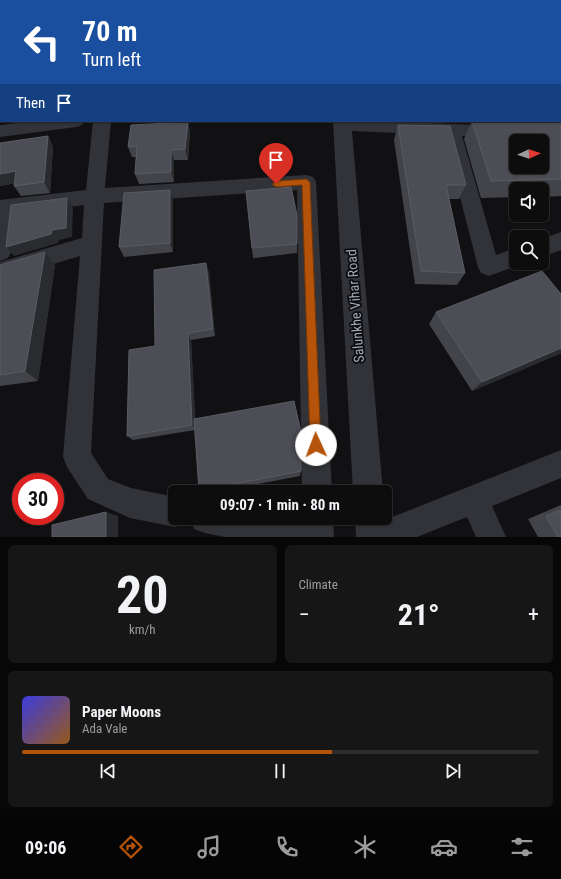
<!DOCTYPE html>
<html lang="en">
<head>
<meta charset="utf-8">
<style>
  body { margin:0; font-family:"Roboto Condensed",sans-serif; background:#161617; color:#f1f3f6; height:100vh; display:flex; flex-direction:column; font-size:15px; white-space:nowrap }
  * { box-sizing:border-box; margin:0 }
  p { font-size:13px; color:#9a9c9e }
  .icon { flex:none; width:22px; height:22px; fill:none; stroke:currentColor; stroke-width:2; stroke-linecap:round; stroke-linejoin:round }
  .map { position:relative; height:537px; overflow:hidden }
  .side { display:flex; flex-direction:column; gap:8px; padding:8px; background:#070708; flex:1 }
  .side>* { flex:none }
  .hud { position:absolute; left:0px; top:0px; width:561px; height:122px; box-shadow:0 1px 3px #0004,0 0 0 1px #2d2d2e; background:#1a4fa0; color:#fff; overflow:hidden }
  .needle { width:26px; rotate:87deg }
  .controls { position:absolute; left:509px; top:134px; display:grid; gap:8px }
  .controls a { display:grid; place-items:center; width:40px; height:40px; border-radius:6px; background:#0d0d0e; box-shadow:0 1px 3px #0004,0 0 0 1px #2d2d2e; font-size:20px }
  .speed { position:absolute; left:12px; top:473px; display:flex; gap:8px; font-size:20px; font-weight:700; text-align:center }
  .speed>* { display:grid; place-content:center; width:52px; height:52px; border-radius:50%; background:#0d0d0e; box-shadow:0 1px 3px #0004,0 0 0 1px #2d2d2e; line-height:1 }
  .speed .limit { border:6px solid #d22; background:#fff; color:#111 }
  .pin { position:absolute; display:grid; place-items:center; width:34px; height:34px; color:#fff; margin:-41px -17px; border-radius:50% 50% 50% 0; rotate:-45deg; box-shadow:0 0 4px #0007 }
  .pin .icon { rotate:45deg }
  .me { position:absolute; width:44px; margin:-22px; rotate:358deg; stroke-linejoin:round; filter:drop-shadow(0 0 3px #0008) }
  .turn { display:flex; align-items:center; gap:14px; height:84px; padding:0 16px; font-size:18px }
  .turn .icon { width:52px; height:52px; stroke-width:2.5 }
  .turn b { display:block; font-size:28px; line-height:34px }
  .then { display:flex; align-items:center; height:38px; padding:0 16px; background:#0003; gap:8px; font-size:15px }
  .big { font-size:30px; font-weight:700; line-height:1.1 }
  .side .card { flex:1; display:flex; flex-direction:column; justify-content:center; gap:6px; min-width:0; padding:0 14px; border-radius:6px; background:#161617 }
  .side .dial { align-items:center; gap:0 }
  .dial b { font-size:52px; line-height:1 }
  .song { display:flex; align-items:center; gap:12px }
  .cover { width:48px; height:48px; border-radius:6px; background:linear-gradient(135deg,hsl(240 70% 55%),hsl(30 70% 35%)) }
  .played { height:4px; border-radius:2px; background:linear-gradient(90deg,#b45309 60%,#2d2d2e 60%) }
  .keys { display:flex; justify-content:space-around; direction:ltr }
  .heat { display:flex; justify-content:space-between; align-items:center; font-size:22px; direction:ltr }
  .side .tiles { flex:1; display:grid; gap:8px; grid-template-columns:1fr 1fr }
  .card:last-child { grid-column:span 2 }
  .trip { position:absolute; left:168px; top:485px; width:224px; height:40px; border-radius:6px; background:#0d0d0e; box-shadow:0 1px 3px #0004,0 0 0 1px #2d2d2e; font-weight:700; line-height:40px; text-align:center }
  .tabs { display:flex; height:64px; justify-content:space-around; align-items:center; background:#050506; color:#9a9c9e }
  .tabs .icon { width:28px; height:28px }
  .tabs .active { color:#b45309 }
  .tabs b { font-size:18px; color:#f1f3f6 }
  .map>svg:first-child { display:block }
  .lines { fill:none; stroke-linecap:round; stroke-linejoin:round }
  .street { fill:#323338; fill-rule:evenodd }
  .wall { fill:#424449 }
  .shaded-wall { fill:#2a2b2f }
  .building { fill:#4d4e55; stroke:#5a5c64; fill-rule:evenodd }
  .route { fill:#b45309; stroke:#753606 }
  .labels { text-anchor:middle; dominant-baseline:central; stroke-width:3.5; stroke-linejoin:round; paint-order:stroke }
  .street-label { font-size:14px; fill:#a2a8b5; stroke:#0c0c0e }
</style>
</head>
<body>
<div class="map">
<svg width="561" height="537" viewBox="0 0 561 537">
  <rect width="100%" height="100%" fill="#111113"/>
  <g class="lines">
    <g class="street">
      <path d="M4 0H20L3 1Z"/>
      <path d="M172 0H188L189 1H173Z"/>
      <path d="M206 0H221L205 1Z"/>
      <path d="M261 0H276L277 1H262Z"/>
      <rect x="333" y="0" width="14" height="1"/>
      <path d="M32 121H85L82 125 76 127 0 137V125Z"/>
      <path d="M93 121H111L105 188 306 175 313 177 316 182 332 492H302L297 190 104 203 91 453 108 479 131 488 175 497V518H187L186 523 175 527 130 518 88 499 67 467 63 457 80 256 0 280V262L82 238 84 205 14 214 11 252 8 258 0 261V200L86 190Z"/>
      <path d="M333 121H383L498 126 504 128 507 132 504 136 498 138 462 136 496 255 516 248V263H524L489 276 481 273 478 267 444 135 352 131 383 492H353Z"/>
      <path d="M561 232V250L542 257V239Z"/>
      <path d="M561 450V478L492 506 506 537H476L467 517 417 537H356L355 518H385V520Z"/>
      <path d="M190 518H280L303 524V518H333L334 537H225L205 533 194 529Z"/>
    </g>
  </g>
  <g class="wall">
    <path d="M560 42H561V83L560 82Z"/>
    <path d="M561 120V196L542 197V189H516V197L481 198 464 139 472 121 499 122Z"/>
    <path d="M188 122 190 132 188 160H174V182L139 184 135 174 136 157H132L128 147Z"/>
    <path d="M398 125 466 185 459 199H449L465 273 457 285 415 284 394 140Z"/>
    <path d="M48 136 53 147 50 193 21 196 14 186V183L0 186V143Z"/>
    <path d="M246 191 297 244V253L253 258Z"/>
    <path d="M173 200V252L124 257 119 247Z"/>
    <path d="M55 265 38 381 0 386V266Z"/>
    <path d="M209 272 215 336 191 340 195 419 301 471 300 476 217 492H200L199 491 195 430 133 440 127 436 155 346Z"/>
    <path d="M436 312 561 353 472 391 429 324Z"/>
    <path d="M561 505V537H538L528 519Z"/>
  </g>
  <g class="shaded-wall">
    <path d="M152 0H168L169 1H152Z"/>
    <path d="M0 13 1 17V97H0Z"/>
    <path d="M561 24V34H560V25Z"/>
    <path d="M188 122 190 132 188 160 185 149Z"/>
    <path d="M48 136 53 147 50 193 44 182Z"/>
    <path d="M171 150 174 160V182L171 172Z"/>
    <path d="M16 171 23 182 0 186V174Z"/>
    <path d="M170 190 173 200V252L170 243Z"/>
    <path d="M67 198 73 208 72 237 59 240 58 243 14 256 6 247Z"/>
    <path d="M45 252 55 265 38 381 25 371Z"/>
    <path d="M206 263 209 272 215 336 213 329Z"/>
    <path d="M188 333 191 340 196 430 192 425Z"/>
    <path d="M561 348V353L472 391 482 382Z"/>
    <path d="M106 512 118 516V537H106Z"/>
  </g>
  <g class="building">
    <path d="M56 0H158L156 1H58Z"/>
    <path d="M374 0H561V24L560 25V1H375Z"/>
    <rect x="560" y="42" width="1" height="28"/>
    <path d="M0 66 1 80H0Z"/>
    <path d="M560 120H561V179L491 181 472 121 499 122 532 121H560ZM516 141H542V167H516Z"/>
    <path d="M188 122 185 149 171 150V172L135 174 137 146 128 147 131 125Z"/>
    <path d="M398 125 450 126 466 185H446L465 273 421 271Z"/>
    <path d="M48 136 44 182 14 186 16 171 0 174V143Z"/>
    <path d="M291 187 297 215V244L252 248 246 191Z"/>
    <path d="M170 190V243L119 247 124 193Z"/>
    <path d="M67 198 66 228 52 230 51 234 6 247 11 205Z"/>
    <path d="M45 252 25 371 0 375V265Z"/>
    <path d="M206 263 213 329 188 333 192 425 127 436 129 350 155 346 154 270Z"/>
    <path d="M542 271 561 294V348L482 382 436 312Z"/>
    <path d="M294 401 301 432V471L199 491 194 419Z"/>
    <path d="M561 510V537H558L546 516Z"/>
    <path d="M106 512V537H52V525Z"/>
  </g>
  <path class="route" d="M306 179 310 182 321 445 320 449 316 451 311 449 310 445 302 185 276 187 272 184 276 181Z"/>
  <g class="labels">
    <g class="street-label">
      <text transform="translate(355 306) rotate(-94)">Salunkhe Vihar Road</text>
    </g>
  </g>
</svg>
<div class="controls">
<a><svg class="needle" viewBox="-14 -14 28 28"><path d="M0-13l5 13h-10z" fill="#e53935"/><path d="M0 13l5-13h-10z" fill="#9a9c9e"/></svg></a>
<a><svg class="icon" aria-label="sound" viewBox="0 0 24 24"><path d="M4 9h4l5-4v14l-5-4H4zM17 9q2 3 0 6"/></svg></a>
<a><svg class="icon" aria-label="search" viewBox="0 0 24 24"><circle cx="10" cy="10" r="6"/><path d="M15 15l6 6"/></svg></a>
</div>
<div class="speed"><div class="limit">30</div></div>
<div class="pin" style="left:276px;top:184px;background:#d93025"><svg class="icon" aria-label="arrive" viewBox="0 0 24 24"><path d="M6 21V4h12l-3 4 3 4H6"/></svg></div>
<svg class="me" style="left:316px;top:445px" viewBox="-20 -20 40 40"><circle r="19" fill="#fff"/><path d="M0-13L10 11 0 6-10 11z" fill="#b45309"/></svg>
<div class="trip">09:07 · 1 min · 80 m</div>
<div class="hud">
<div class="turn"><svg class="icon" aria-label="left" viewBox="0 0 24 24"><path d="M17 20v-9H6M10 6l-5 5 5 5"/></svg><div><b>70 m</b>Turn left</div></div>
<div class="then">Then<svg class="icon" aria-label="arrive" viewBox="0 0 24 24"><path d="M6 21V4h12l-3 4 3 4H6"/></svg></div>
</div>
</div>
<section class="side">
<div class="tiles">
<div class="card dial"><b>20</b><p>km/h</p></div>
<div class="card"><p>Climate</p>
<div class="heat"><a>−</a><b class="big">21°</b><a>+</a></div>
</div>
<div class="card">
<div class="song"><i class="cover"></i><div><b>Paper Moons</b><p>Ada Vale</p></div></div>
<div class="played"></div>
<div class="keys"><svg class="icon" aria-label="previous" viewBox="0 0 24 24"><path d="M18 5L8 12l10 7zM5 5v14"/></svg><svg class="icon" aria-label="pause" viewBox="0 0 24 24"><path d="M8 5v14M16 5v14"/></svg><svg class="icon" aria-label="next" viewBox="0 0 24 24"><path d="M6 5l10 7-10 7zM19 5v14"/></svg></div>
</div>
</div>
</section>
<nav class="tabs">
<b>09:06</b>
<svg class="icon active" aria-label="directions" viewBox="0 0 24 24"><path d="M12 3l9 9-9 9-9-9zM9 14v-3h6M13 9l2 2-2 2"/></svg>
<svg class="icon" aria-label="music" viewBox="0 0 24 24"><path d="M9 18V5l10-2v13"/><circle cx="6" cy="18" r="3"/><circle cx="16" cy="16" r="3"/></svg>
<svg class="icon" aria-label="phone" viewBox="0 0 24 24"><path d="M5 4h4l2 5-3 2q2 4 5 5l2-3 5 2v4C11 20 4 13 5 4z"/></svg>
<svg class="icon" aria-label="climate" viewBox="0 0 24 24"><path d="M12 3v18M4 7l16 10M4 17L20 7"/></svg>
<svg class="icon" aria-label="car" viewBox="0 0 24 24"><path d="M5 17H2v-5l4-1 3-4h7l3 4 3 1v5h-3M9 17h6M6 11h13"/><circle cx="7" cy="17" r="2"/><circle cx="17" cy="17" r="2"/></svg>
<svg class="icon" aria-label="filters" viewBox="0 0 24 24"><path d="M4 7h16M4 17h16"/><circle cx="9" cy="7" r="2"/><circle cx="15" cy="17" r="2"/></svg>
</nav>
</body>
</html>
